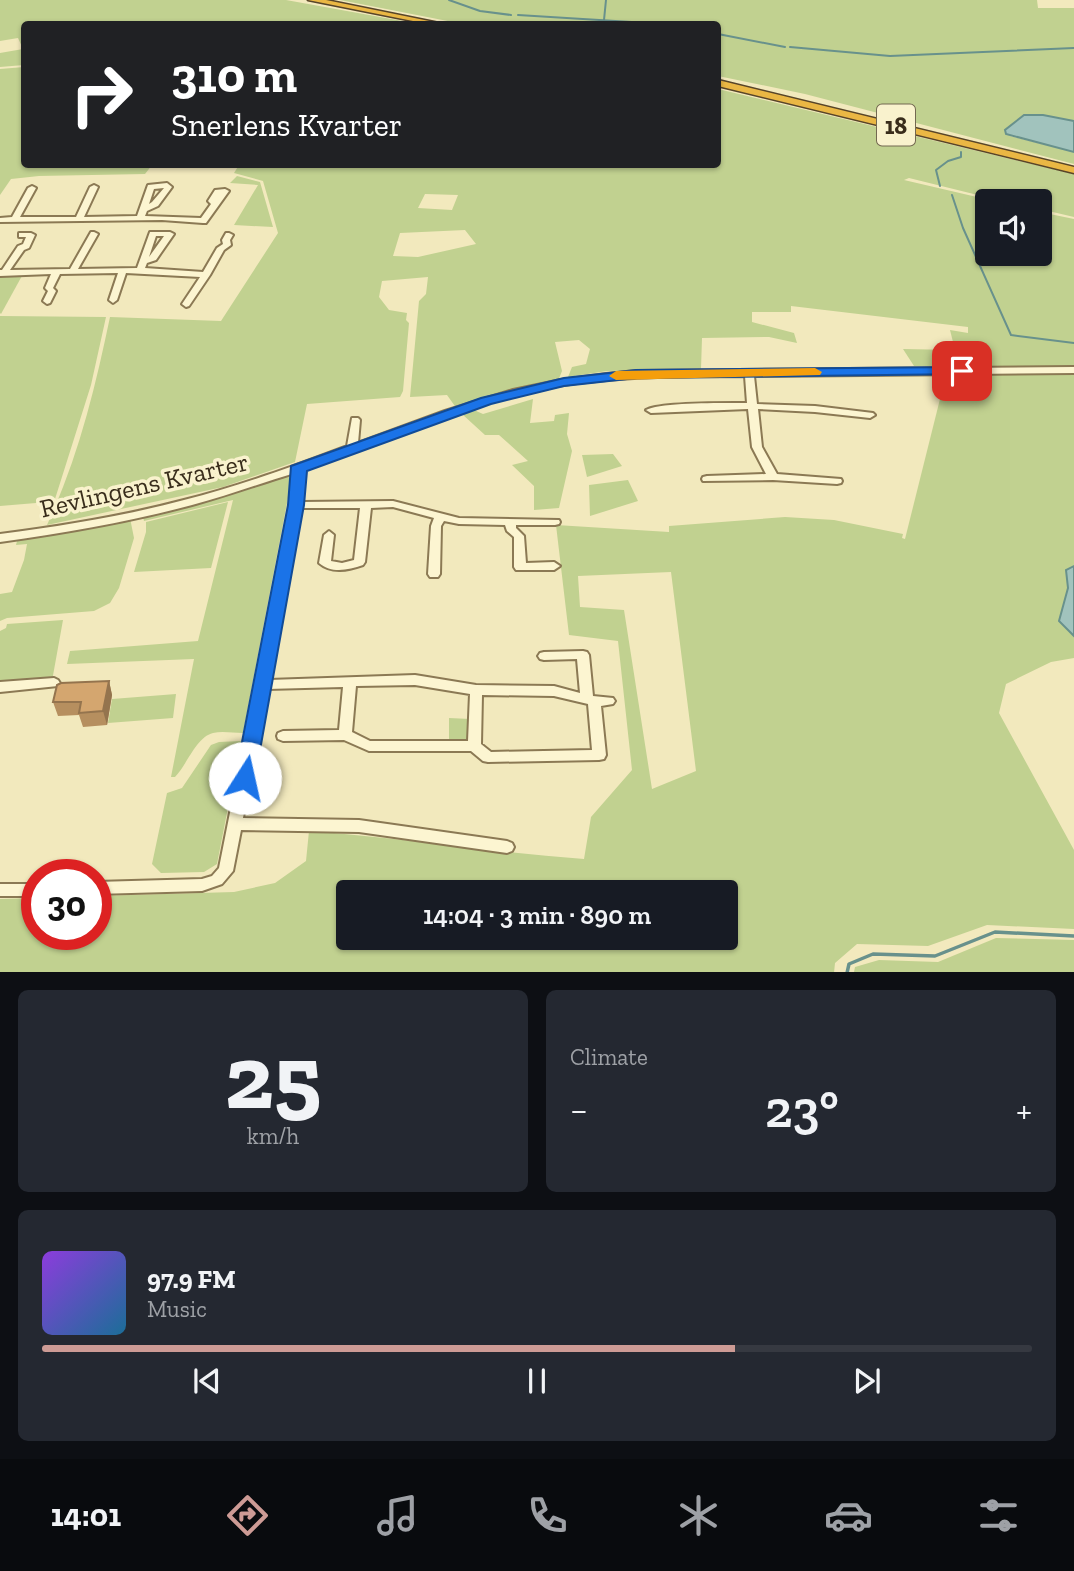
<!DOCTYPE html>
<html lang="en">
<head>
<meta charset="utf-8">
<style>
  body { margin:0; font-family:"Zilla Slab",serif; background:#242831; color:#f1f3f6; height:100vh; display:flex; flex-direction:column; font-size:26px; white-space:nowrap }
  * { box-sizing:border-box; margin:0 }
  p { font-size:23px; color:#9ea1a6 }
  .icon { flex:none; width:38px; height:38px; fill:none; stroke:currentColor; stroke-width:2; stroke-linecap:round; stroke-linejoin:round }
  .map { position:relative; height:972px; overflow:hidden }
  .drawer { display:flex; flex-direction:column; gap:18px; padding:18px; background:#0d0f14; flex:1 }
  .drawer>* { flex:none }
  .hud { position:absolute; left:21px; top:21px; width:700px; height:147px; border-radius:7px; box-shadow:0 2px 5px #0004; background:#202124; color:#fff; overflow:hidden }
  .controls { position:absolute; left:975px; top:189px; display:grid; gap:14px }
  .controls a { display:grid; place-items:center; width:77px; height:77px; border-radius:7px; background:#171b24; box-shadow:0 2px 5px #0004; font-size:35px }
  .speed { position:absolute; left:21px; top:859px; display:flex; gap:14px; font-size:35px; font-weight:700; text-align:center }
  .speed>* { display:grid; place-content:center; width:91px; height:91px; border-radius:50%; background:#171b24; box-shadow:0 2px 5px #0004; line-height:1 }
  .speed .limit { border:10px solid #d22; background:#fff; color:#111 }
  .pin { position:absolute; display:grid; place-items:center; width:60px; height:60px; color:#fff; margin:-30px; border-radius:14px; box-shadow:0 4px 10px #0006 }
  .me { position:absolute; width:77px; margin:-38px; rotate:10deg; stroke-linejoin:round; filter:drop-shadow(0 0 5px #0008) }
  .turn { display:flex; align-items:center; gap:24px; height:147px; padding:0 35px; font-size:32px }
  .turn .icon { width:91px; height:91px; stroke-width:2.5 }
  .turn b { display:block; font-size:49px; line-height:60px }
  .big { font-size:52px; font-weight:600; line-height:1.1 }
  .drawer .tile { flex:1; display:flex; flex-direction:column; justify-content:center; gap:10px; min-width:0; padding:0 24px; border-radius:10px; background:#242831 }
  .drawer .dial { align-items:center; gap:0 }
  .dial b { font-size:91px; line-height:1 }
  .song { display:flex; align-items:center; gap:21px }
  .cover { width:84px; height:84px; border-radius:10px; background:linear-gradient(135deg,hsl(270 70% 55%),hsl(200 70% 35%)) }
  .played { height:7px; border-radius:4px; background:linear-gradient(90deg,#cd9b95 70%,#363941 70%) }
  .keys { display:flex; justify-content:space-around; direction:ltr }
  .heat { display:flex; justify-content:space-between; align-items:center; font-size:38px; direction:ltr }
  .drawer .tiles { flex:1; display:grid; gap:18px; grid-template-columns:1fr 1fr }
  .tile:last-child { grid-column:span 2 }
  .trip { position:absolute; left:336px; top:880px; width:402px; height:70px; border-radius:7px; background:#171b24; box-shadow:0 2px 5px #0004; font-weight:600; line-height:70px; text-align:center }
  .tabs { display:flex; height:112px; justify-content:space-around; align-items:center; background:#090b0e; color:#9ea1a6 }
  .tabs .icon { width:49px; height:49px }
  .tabs .selected { color:#cd9b95 }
  .tabs b { font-size:32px; color:#f1f3f6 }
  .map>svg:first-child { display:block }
  .green { fill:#c1d190; fill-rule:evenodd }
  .water { fill:#a1c3bd; stroke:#68918c; stroke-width:2 }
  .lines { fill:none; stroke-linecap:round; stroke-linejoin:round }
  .stream-far1 { stroke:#68918c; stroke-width:2 }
  .stream { stroke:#68918c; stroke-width:3.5 }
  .minor-casing { stroke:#8b7954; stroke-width:4 }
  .highway-casing { stroke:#584529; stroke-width:3 }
  .minor { fill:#fcf5d1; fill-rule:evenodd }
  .highway { fill:#eab744; fill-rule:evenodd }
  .wall { fill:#b68f5f }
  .shaded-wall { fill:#94744e }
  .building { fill:#d4a66f; stroke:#94744e; stroke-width:2 }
  .route { fill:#1a73e8; stroke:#114b97; stroke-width:2 }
  .slow { fill:#f59e0b }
  .labels { text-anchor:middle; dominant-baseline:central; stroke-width:7; stroke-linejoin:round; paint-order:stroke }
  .shield { fill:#f9f2cd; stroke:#736850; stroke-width:2 }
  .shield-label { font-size:24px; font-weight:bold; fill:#392d1b }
  .street-label { font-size:26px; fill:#392d1b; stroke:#f9f2cd }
</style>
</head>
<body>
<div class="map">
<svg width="1074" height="973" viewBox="0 0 1074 973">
  <rect width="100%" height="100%" fill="#f2e9bd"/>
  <g class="green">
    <path d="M0 0H286L419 24H24V65L0 67V53L23 49 18 38 0 41Z"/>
    <path d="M340 0H1037L1038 8H1074V121L1043 115H1024L1005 130 1010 136 1074 152V164L805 94 718 76V24H463Z"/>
    <path d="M24 67V164L152 165 145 174 39 176 11 179 0 195V69Z"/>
    <path d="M718 89 1074 174V217L1040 209V201H1002L909 178 904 180 994 201H987V254H1040V212L1074 219V366H914L903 349 955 350 950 330 968 333V327L791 306V312H752V322L794 333 797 343 769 337 702 338 701 369 607 371 568 377 572 367 586 364 590 349 579 340 555 342 562 371 558 381 520 388 457 409 447 395 410 397 419 301 426 294 428 277 382 281 379 297 389 310 407 313 406 320 409 323 403 391 400 397 307 404 295 462 223 487 47 525C78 458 95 389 110 317L221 321 278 233 263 181 234 173 239 165 718 164ZM425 194 458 195 452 210 418 208ZM465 230 476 244 418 257 393 256 400 233Z"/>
    <path d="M237 176 260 182 273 227 234 225 258 185 230 183Z"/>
    <path d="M0 274H23L1 314 0 313Z"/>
    <path d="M0 316 106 317 91 385 55 499 41 497 36 503 0 506Z"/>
    <path d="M1074 374V658L1051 662 1006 684 999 713 1074 850V929L987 925 928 946 857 944 835 963 834 973H0V899L37 898V934H96V896L234 892 275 883 306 861 309 831C401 838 492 852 584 859L591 817 632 770 618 641 569 635 556 525 669 532V526L785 517 834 520 903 534 902 538 905 539 946 375ZM671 572 696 771 652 789 624 610 580 607 578 576ZM348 892H726V938H348Z"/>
    <path d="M533 399 530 423 554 421 555 415 569 413 567 434 572 451 559 508 534 510V486L512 465 528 461 499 435H485L462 414 474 410 483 414Z"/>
    <path d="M613 454 622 466 587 477 582 455Z"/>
    <path d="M285 476 292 477 243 733C233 733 222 731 213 733 196 737 187 765 175 777H171L194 659 67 664 70 651 198 641 233 500 144 521 143 517 232 494Z"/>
    <path d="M628 480 638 501 590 516 589 485Z"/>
    <path d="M228 502 211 568 134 572 146 532V522Z"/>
    <path d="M130 518 134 538 119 588 110 603 94 611 7 618 0 621V594L12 592 24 560 27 544 16 545 17 541Z"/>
    <path d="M63 620 52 681 0 684V631L6 628 7 624Z"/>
    <path d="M176 694 173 718 108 723 112 699Z"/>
    <path d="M449 718 470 719 469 743H449Z"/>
    <path d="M241 741 217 864 204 872 161 873 152 864 167 793 182 788 211 745 219 742Z"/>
    <path d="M996 938 1074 940V972H854L855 967 879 960 938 962Z"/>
  </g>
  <g class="water">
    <path d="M1024 115H1043L1074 121V152L1006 134 1005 130Z"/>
    <path d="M1074 566V636L1059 621 1068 588 1066 570Z"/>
  </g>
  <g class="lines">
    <g class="stream-far1">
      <path d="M449 0 480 11 511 15"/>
      <path d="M518 15 664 24"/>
      <path d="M604 20 606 0"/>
      <path d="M718 34 785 47"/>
      <path d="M790 47 890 56 1074 48"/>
      <path d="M940 186 936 170 948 161 961 157V152"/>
      <path d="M952 195 963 228 1011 335 1074 343"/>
    </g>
    <path class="stream" d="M847 973 849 964 873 954 935 956 995 932 1074 936"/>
    <defs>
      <g id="minor">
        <path d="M167 183 172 187 158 206 147 211 145 216 201 218 211 204 208 201 215 190 225 189 229 191 206 223H203L162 220 0 222V218L12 217 28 188 32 186 36 188 20 217H76L90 187 94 185 98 187 84 217 137 216 148 185ZM164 188 152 202 149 204 154 189Z"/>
        <path d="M91 232H94L98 234 78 269 137 268 150 232H170L174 234 156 260 147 263 145 268 203 272 217 248 223 244 222 240 226 233H229L233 235 230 240 231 245 224 250 210 275 189 306 186 307 182 304 200 277 126 273 117 300 113 303 109 300 118 273 60 274 53 288 56 291 50 303 47 304 43 301 48 291 45 288 51 274 0 276V270H2L18 246 23 244 26 237H19V233H31L35 235 29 248 24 250 10 270 70 269ZM156 236H164L149 257Z"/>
        <path d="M1074 367V373L754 376 757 404 815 406 873 413 875 415 870 418 815 412 758 409 762 447 777 474 841 479 842 481 841 483 837 484 773 480 703 481 702 479 703 477 707 476 766 474 752 447 748 409 651 413 646 410C659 402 729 403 747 403L745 376C673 376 602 376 531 391 453 409 378 443 303 470L305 473 302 502 393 501 459 518 559 520 560 522 559 524 555 525H516V528L524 536 526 563 554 562 560 566 554 570H516L514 567V537L507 531 505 525 459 524 444 521 441 526 440 574 438 577H430L428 574 431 526 434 518 393 507 371 508 365 562 363 565C348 570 332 574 319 563L324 535 329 531 334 535 331 561 342 563 354 560 360 508H301L269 680 415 675 476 685 554 686 580 693 577 659 544 660 540 659 538 656 540 653 544 652 583 651 587 652 589 655 593 696 613 698 615 701 613 704 601 706 606 755 604 759 599 760 488 762 483 761 471 751H369L344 740 283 741 278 739 277 736 278 733 283 731 339 730 343 687 267 689 243 818 359 820 507 841 512 843 514 847 512 851 507 853 359 832 241 830 233 871 222 884 202 891 96 894V882L202 879 212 876 219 868 291 505 295 473C261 483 226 496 192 505 129 522 65 533 0 542V534C62 526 124 516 184 500 240 486 294 466 347 446L352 418H358L360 420 358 443 445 411 513 390 561 380 606 374 636 371ZM415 685 470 694 468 741H370L352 732 356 686ZM482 695 554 696 588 704 592 750 491 752 481 744Z"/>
        <path d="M54 678 58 680 60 683 58 686 0 692V682Z"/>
        <rect x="0" y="884" width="37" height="12"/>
      </g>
      <g id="highway">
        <path d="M308 0H326L444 24H428Z"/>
        <path d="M718 80 1074 167V173L718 86Z"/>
      </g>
    </defs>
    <use href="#minor" class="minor-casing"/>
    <use href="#highway" class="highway-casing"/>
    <use href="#minor" class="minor"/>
    <use href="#highway" class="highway"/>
  </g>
  <path class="wall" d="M109 681 112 695 107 725 83 727 79 715 58 716 53 702Z"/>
  <path class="shaded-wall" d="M109 681 112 695 107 725 103 711Z"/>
  <path class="building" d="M109 681 103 711 79 713 81 702H53L57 685 61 683Z"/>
  <path class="route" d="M962 367 970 371 968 374 636 378 564 386 491 404 307 471 304 505 255 778 253 783 245 786 238 783 235 778 288 505 291 466 481 398 564 378 636 370Z"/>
  <path class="slow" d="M815 368 822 372 820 375 616 380 609 376 616 371Z"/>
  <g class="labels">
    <rect class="shield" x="877" y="104.5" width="38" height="41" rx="5"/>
    <g class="shield-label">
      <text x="896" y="125">18</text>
    </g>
    <g class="street-label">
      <text transform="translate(144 485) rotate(-13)">Revlingens Kvarter</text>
    </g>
  </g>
</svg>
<div class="controls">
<a><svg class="icon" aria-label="sound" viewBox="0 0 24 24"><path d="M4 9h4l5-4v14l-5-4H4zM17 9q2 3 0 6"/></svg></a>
</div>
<div class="speed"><div class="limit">30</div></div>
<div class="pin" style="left:962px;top:371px;background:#d93025"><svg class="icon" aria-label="arrive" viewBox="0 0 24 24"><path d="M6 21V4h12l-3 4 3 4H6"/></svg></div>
<svg class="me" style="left:245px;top:778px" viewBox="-20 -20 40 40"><circle r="19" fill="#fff"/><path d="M0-13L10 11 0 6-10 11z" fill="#1a73e8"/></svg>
<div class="trip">14:04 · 3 min · 890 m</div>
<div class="hud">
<div class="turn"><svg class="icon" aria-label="right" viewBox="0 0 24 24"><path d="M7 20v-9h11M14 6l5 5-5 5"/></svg><div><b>310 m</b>Snerlens Kvarter</div></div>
</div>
</div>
<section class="drawer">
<div class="tiles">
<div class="tile dial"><b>25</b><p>km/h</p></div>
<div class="tile"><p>Climate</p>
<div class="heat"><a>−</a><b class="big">23°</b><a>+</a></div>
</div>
<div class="tile">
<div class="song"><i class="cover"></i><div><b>97.9 FM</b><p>Music</p></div></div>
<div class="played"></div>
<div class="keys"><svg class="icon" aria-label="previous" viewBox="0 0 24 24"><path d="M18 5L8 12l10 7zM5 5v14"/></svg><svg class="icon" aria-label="pause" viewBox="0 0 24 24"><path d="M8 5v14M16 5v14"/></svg><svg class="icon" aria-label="next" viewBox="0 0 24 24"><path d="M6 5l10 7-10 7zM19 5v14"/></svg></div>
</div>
</div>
</section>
<nav class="tabs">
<b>14:01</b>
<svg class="icon selected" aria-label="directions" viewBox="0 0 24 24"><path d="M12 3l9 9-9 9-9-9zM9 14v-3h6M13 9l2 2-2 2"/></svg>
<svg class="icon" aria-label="music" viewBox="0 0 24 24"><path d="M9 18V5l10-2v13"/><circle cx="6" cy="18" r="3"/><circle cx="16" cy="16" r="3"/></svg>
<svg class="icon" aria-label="phone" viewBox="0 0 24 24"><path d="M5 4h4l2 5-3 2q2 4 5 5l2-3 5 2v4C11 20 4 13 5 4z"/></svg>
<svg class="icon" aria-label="climate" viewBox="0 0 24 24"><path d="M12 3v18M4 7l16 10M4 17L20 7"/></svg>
<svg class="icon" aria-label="car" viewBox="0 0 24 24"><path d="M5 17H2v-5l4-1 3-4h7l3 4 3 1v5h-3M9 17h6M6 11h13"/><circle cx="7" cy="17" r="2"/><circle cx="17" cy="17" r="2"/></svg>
<svg class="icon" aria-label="filters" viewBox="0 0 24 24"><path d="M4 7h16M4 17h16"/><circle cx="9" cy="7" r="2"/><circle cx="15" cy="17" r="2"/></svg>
</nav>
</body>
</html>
